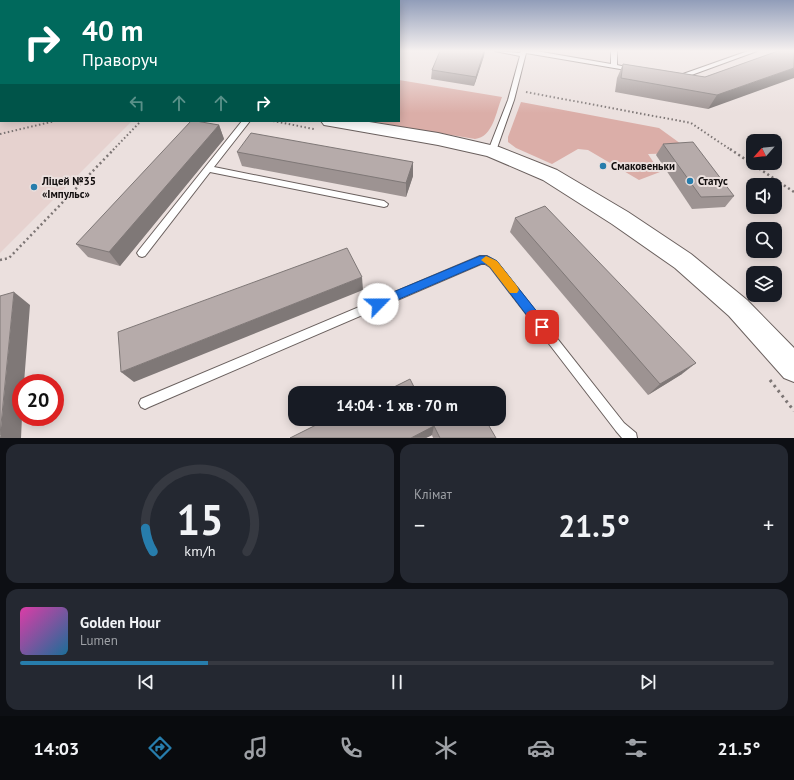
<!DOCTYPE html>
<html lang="uk">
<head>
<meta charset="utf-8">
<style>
  body { margin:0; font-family:"PT Sans",sans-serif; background:#242831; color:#f1f3f6; height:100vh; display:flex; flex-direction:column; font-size:15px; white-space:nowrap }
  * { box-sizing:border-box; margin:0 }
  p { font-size:13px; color:#9ea1a6 }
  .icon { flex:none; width:22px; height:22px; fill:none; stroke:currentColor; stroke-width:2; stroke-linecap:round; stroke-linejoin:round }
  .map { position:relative; height:438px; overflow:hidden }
  .side { display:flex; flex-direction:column; gap:6px; padding:6px; background:#0d0f14; flex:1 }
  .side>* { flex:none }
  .hud { position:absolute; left:0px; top:0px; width:400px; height:122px; box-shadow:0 2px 10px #0003; background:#00695c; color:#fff; overflow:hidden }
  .needle { width:26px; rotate:243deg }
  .tools { position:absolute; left:746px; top:134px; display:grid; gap:8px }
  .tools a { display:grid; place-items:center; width:36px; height:36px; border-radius:8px; background:#171b24; box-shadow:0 2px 10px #0003; font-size:20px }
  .speed { position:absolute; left:12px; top:374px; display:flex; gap:8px; font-size:20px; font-weight:700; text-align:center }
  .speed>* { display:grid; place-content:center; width:52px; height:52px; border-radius:50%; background:#171b24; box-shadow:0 2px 10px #0003; line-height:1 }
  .speed .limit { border:6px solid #d22; background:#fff; color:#111 }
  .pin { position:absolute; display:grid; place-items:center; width:34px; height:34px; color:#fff; margin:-17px; border-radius:8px; box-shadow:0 2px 6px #0006 }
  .me { position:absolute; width:44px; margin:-22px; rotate:67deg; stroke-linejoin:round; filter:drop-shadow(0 0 3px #0008) }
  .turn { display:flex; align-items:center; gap:14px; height:84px; padding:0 16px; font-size:18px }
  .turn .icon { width:52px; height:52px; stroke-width:2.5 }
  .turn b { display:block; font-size:28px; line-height:34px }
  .lanes { display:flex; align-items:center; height:38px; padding:0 16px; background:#0003; justify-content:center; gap:20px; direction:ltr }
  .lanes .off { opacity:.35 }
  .big { font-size:30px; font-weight:800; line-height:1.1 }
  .side .card { flex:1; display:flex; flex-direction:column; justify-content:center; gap:6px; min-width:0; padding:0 14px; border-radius:12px; background:#242831 }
  .side .dial { align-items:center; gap:0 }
  .dial svg { height:104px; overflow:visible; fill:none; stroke:#363941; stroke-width:7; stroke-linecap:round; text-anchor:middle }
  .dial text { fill:#f1f3f6; stroke:none }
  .song { display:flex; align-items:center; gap:12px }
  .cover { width:48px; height:48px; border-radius:6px; background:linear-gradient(135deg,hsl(320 70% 55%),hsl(200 70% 35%)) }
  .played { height:4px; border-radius:2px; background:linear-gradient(90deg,#277dac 25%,#363941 25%) }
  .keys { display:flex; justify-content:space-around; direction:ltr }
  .heat { display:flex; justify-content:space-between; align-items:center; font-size:22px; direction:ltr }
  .side .tiles { flex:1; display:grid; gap:6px; grid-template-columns:1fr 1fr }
  .card:last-child { grid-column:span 2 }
  .trip { position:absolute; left:288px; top:386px; width:218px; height:40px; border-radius:12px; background:#171b24; box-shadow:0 2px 10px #0003; font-weight:800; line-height:40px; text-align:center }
  .tab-bar { display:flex; height:64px; justify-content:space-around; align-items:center; background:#090b0e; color:#9ea1a6 }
  .tab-bar .icon { width:28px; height:28px }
  .tab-bar .selected { color:#277dac }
  .tab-bar b { font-size:18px; color:#f1f3f6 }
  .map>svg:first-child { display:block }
  .built { fill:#e6d2cf }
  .green { fill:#dbaea8 }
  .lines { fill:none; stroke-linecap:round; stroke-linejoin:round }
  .service-casing { stroke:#6a605e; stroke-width:2 }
  .tertiary-casing { stroke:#6a605e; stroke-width:2 }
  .path-far2 { stroke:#7c7574; stroke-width:2; stroke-dasharray:1.5 2.5; stroke-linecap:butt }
  .path-far1 { stroke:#7c7574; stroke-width:2.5; stroke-dasharray:2 3; stroke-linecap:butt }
  .path { stroke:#7c7574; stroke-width:3; stroke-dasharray:2.5 4; stroke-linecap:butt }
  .service { fill:#fff; fill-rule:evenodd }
  .tertiary { fill:#fff; fill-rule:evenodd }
  .wall { fill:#9d9392 }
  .shaded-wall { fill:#7f7877 }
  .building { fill:#b6abaa; stroke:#7f7877 }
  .route { fill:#1a73e8; stroke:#114b97 }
  .slow { fill:#f59e0b }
  .poi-dot { fill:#277dac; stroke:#ebe0de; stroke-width:1.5 }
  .labels { text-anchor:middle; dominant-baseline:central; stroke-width:4; stroke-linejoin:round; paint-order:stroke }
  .poi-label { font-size:11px; font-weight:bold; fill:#120e0e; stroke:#ebe0de; text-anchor:start }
</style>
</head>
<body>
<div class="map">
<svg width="794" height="438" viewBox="0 0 794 438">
  <rect width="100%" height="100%" fill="#ebe0de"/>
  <path class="built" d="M0 85 1 121H132L0 253Z"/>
  <g class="green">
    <path d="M399 80 502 97C496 112 493 137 475 139L368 121H399Z"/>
    <path d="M521 102 659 128 688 149 686 153 648 154 660 172 639 180 588 150 578 149 552 164 516 148 508 142V137Z"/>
  </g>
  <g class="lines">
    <defs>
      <g id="service">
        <path d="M495 51 520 53 521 51H536L611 64V51H617V65L635 69 632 71 526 53 514 100 496 151 492 154 488 151 508 100 520 56Z"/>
        <path d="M748 51H757L686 77 676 78 673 76 676 74H683Z"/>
        <path d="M242 121H250L214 167 384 201 388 204 387 206 384 207 210 172 145 256 142 257 139 256 137 253 139 250Z"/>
        <path d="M480 256H487L496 261 624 423 636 433 637 438H622L616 431 490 267 485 264H481L149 407 145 409 141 407 139 403 141 399Z"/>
      </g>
      <g id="tertiary">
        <rect x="0" y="68" width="1" height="10"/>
        <path d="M321 121H363L438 133 499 147 557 170 628 212 691 254 747 300 794 348V382L784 378 729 316 675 268 612 224 543 180 487 156 438 145 330 126 324 125Z"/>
      </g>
    </defs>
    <use href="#service" class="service-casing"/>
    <use href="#tertiary" class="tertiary-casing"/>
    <g class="path-far2">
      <path d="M526 92 691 123 731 150"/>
      <path d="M273 121 314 129"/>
      <path d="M0 134 55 121"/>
      <path d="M113 150 141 121"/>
    </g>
    <g class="path-far1">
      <path d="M730 149 794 192"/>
      <path d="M0 260 9 258 114 149"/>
    </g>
    <path class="path" d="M770 380 794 411"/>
    <use href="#service" class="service"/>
    <use href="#tertiary" class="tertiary"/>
  </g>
  <g class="wall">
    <path d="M778 51 708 109 615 92 617 78 623 64 705 77Z"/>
    <path d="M484 56 474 86 431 79 432 70Z"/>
    <path d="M219 125 224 139 120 266 88 257 76 244Z"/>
    <path d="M663 144 734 196 725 207 692 209 656 155Z"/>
    <path d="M237 152 413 162V176L406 197 242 166Z"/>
    <path d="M515 218 682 374 648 395 510 232Z"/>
    <path d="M434 426 496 438H433L432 435 426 438H290Z"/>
  </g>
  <g class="shaded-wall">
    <path d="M484 51H485L484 56 474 86 476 77Z"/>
    <path d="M794 68V78L708 109 717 95Z"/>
    <path d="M219 125 224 139 120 266 109 252Z"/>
    <path d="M413 162V176L406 197V183Z"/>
    <path d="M362 277 363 290 134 382 121 372Z"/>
    <path d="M14 292 30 305 24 383H21V417H22L21 438H0Z"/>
    <path d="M696 363 682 374 648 395 660 384Z"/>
    <path d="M434 426 432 435 426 438H411Z"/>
  </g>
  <g class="building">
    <path d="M440 51H484L476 77 432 70Z"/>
    <path d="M778 51H794V68L717 95 621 78 623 64 705 77Z"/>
    <path d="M191 121H196L219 125 109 252 76 244Z"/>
    <path d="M251 133 413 162 406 183 237 152Z"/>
    <path d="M693 142 734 196 701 197 663 144Z"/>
    <path d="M545 206 696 363 660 384 515 218Z"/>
    <path d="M347 248 362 277 121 372 118 332Z"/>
    <path d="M14 292 0 435V296Z"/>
    <path d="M410 379 417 393H382Z"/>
    <path d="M328 419H430L434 426 411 438H290Z"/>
    <path d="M447 419H485L496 438H440L434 426Z"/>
  </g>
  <linearGradient id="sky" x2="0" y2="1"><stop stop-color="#919db9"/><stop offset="0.45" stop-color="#f6f1f0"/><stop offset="1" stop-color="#f6f1f0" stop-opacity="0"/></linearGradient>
  <rect width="794" height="113" fill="url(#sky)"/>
  <path class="route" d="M480 256H487L497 261 546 323 548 327 546 330 542 332 538 330 490 267 486 264H481L378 308 374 307 373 304 374 300Z"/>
  <path class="slow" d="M486 256 497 261 517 286 519 290 517 293H510L490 267 481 260Z"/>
  <g class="poi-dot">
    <circle cx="603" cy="166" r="4"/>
    <circle cx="690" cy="181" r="4"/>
    <circle cx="34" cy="187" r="4"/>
  </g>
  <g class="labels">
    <g class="poi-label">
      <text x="611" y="166">Смаковеньки</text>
      <text x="42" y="181">Ліцей №35<tspan x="42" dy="13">«Імпульс»</tspan></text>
      <text x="698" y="181">Статус</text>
    </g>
  </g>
</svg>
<div class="tools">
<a><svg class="needle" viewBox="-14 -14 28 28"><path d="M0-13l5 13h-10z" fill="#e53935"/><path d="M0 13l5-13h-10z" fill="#9ea1a6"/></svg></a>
<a><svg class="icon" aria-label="sound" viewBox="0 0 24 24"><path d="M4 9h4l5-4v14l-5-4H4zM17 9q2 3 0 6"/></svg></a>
<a><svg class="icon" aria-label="search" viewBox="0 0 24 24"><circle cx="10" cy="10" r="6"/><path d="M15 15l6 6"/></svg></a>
<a><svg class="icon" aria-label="layers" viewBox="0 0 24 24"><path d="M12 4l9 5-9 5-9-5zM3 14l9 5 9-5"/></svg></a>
</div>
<div class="speed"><div class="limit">20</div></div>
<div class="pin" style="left:542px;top:327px;background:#d93025"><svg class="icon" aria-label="arrive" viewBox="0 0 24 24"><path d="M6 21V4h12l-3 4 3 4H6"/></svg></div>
<svg class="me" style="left:378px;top:304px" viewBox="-20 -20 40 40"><circle r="19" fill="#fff"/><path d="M0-13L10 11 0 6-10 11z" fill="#1a73e8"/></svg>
<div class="trip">14:04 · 1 хв · 70 m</div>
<div class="hud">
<div class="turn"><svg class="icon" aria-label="right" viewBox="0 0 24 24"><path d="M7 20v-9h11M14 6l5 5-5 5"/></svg><div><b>40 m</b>Праворуч</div></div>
<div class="lanes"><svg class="icon off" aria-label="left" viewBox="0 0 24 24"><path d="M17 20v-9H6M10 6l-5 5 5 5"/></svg><svg class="icon off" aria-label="ahead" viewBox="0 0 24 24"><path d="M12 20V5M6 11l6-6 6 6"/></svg><svg class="icon off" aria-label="ahead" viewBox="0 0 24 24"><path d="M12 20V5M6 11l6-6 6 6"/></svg><svg class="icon" aria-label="right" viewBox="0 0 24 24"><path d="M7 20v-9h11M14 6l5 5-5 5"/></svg></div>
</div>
</div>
<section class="side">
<div class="tiles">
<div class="card dial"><svg viewBox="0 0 100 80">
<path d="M14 69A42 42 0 1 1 86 69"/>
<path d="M14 69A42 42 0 0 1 8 51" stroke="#277dac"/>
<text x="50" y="56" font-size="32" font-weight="700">15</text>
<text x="50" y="72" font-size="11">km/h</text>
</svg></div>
<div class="card"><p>Клімат</p>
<div class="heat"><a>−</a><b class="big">21.5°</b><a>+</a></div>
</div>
<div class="card">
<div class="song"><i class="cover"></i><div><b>Golden Hour</b><p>Lumen</p></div></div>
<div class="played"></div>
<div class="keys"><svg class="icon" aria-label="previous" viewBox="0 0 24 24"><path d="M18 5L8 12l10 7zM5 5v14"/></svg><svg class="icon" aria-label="pause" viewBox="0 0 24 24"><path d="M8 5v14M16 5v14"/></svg><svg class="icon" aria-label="next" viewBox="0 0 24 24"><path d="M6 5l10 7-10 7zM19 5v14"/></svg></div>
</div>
</div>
</section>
<nav class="tab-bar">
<b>14:03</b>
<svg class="icon selected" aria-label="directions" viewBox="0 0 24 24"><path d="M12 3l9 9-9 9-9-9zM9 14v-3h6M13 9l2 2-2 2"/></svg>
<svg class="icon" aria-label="music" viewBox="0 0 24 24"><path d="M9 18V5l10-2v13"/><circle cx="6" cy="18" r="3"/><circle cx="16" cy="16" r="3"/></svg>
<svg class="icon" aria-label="phone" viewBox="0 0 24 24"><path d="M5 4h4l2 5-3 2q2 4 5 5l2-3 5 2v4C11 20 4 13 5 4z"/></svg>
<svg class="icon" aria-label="climate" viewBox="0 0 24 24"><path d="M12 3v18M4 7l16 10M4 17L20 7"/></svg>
<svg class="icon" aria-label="car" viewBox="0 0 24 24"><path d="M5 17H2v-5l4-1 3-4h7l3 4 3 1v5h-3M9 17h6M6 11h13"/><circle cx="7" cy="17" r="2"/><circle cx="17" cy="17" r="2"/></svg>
<svg class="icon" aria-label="filters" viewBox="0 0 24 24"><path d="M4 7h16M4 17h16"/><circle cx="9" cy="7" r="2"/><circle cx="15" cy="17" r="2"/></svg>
<b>21.5°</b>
</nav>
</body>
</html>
